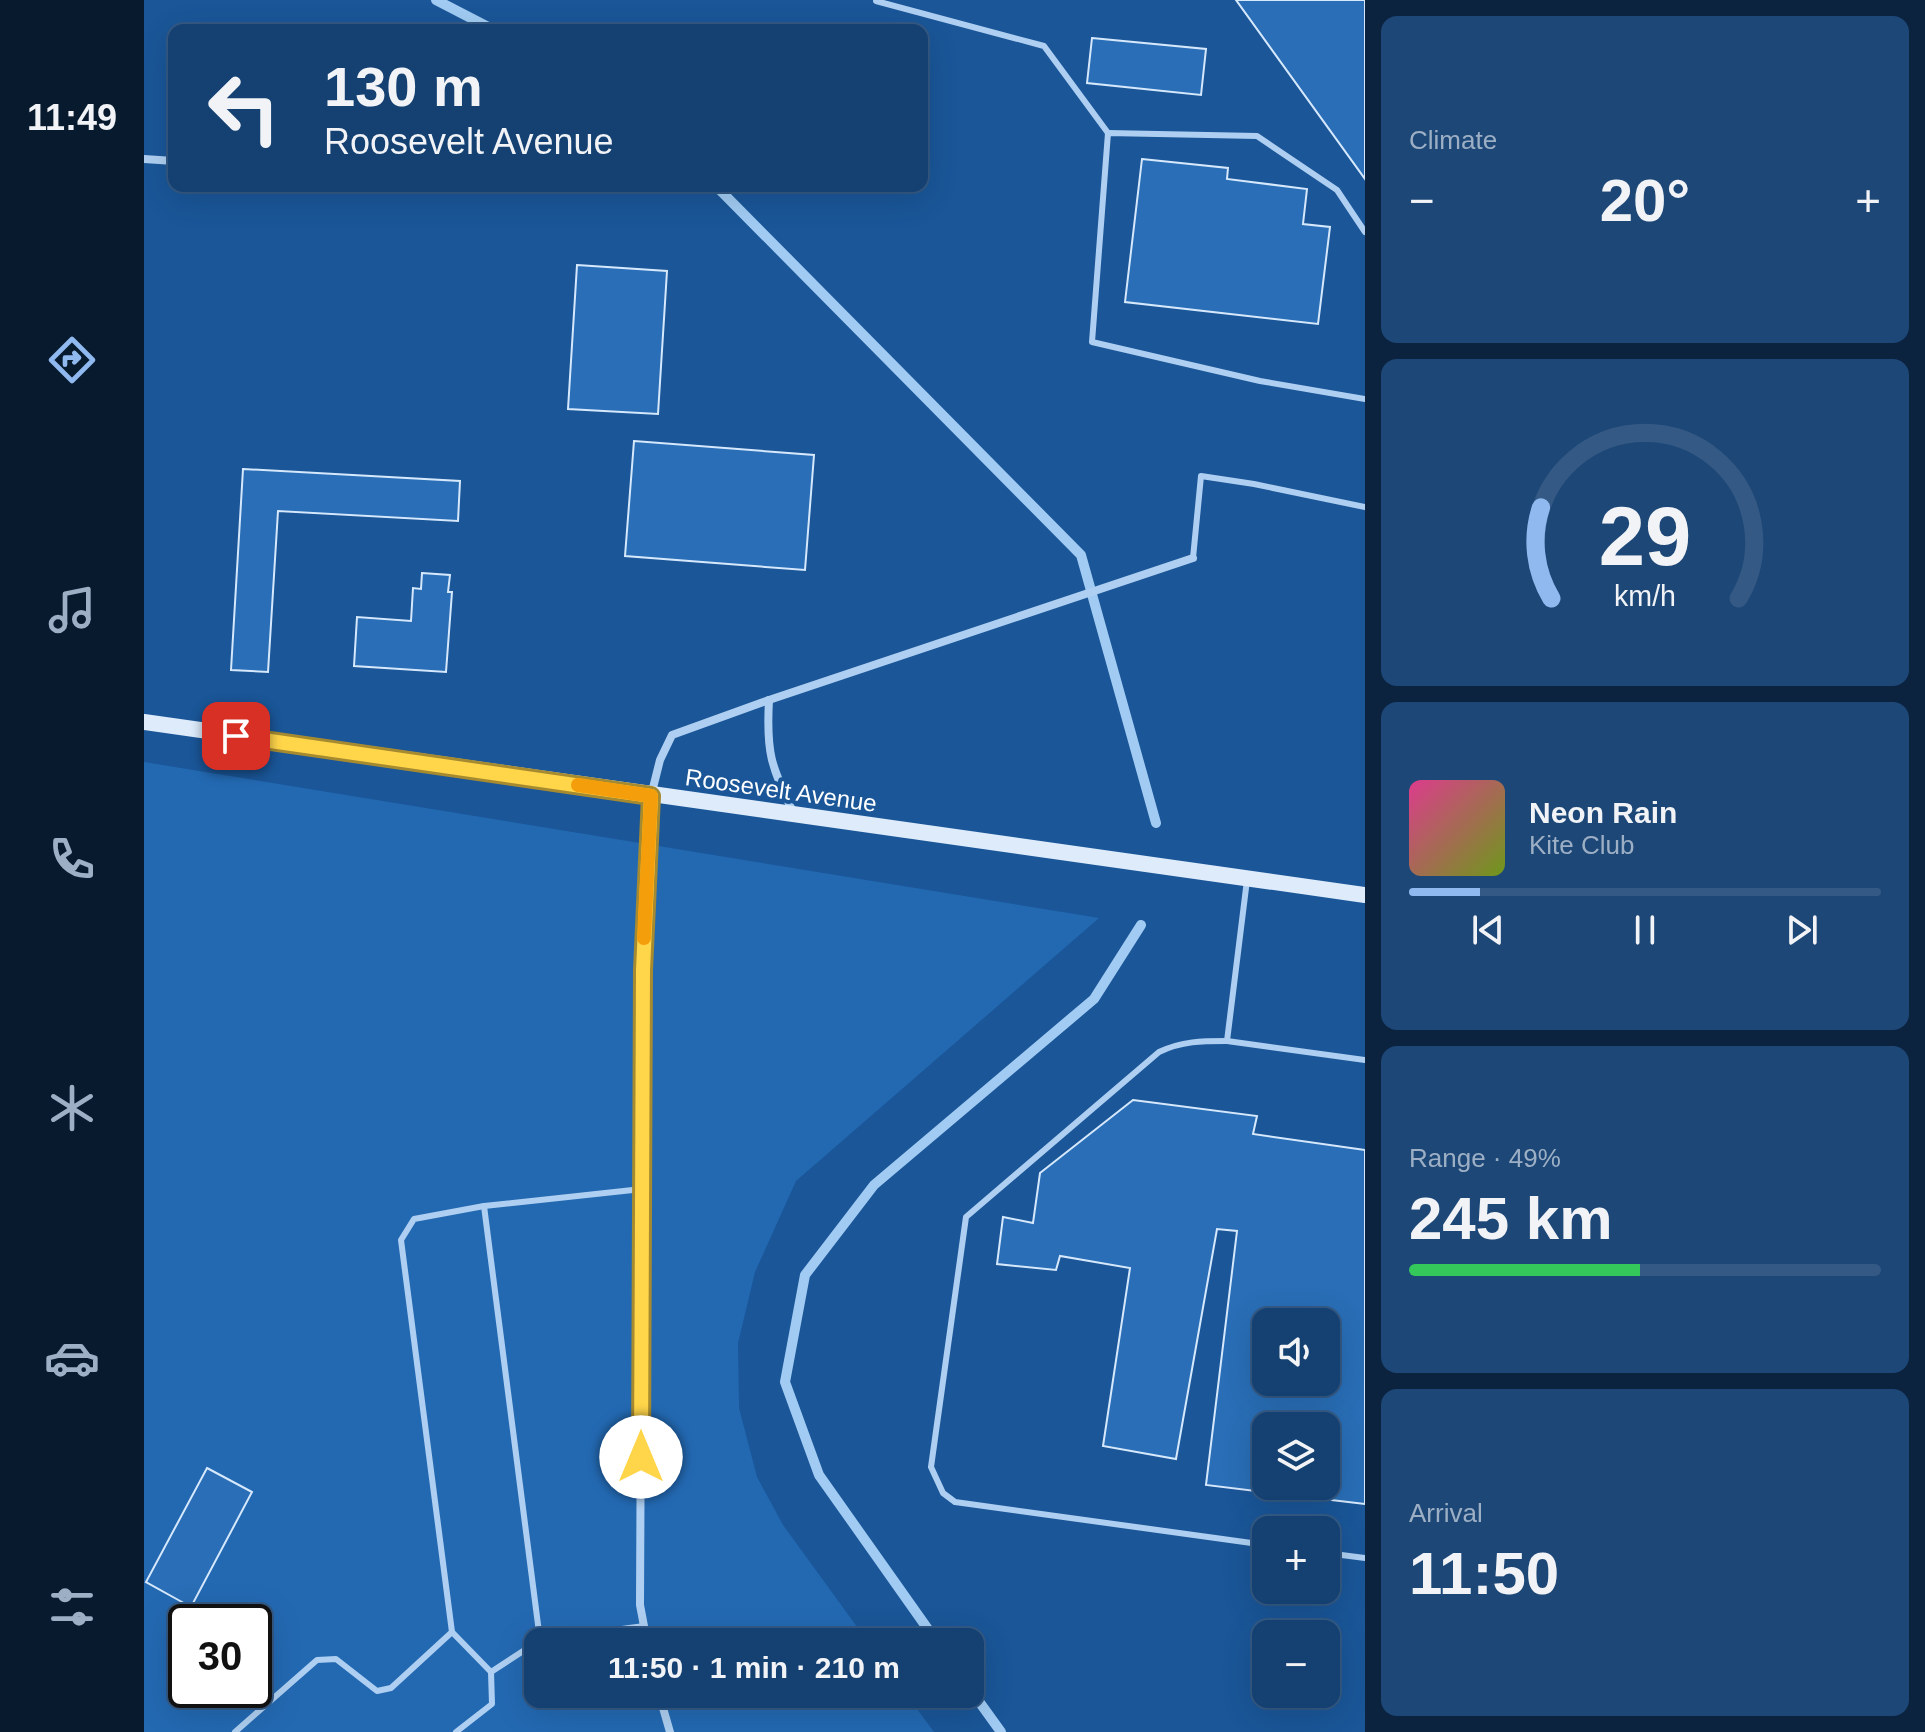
<!DOCTYPE html>
<html lang="en">
<head>
<meta charset="utf-8">
<style>
  body { margin:0; font-family:Helvetica,sans-serif; background:#1d4777; color:#f1f3f6; height:100vh; display:flex; flex-direction:column; font-size:30px; white-space:nowrap }
  * { box-sizing:border-box; margin:0 }
  p { font-size:26px; color:#9dafc4 }
  .icon { flex:none; width:44px; height:44px; fill:none; stroke:currentColor; stroke-width:2; stroke-linecap:round; stroke-linejoin:round }
  .map { position:relative; flex:1; overflow:hidden }
  .panel { display:flex; flex-direction:column; gap:16px; padding:16px; background:#0b233f; width:560px }
  .panel>* { flex:none }
  .top-card { position:absolute; left:24px; top:24px; width:760px; height:168px; border-radius:16px; box-shadow:0 8px 32px #0002,0 0 0 2px #335984; background:#144072; color:#f1f3f6; overflow:hidden }
  .buttons { position:absolute; left:1108px; top:1308px; display:grid; gap:16px }
  .buttons a { display:grid; place-items:center; width:88px; height:88px; border-radius:16px; background:#144072; box-shadow:0 8px 32px #0002,0 0 0 2px #335984; font-size:40px }
  .speed { position:absolute; left:24px; top:1604px; display:flex; gap:16px; font-size:40px; font-weight:700; text-align:center }
  .speed>* { display:grid; place-content:center; width:104px; height:104px; border-radius:50%; background:#144072; box-shadow:0 8px 32px #0002,0 0 0 2px #335984; line-height:1 }
  .speed .limit { border:4px solid #111; border-radius:12px; background:#fff; color:#111 }
  .pin { position:absolute; display:grid; place-items:center; width:68px; height:68px; color:#fff; margin:-34px; border-radius:16px; box-shadow:0 4px 12px #0006 }
  .me { position:absolute; width:88px; margin:-44px; rotate:0deg; stroke-linejoin:round; filter:drop-shadow(0 0 6px #0008) }
  .turn { display:flex; align-items:center; gap:28px; height:168px; padding:0 24px; font-size:36px }
  .turn .icon { width:104px; height:104px; stroke-width:2.5 }
  .turn b { display:block; font-size:56px; line-height:68px }
  .big { font-size:60px; font-weight:700; line-height:1.1 }
  .panel .tile { flex:1; display:flex; flex-direction:column; justify-content:center; gap:12px; min-width:0; padding:0 28px; border-radius:16px; background:#1d4777 }
  .panel .dial { align-items:center; gap:0 }
  .dial svg { height:208px; overflow:visible; fill:none; stroke:#335984; stroke-width:7; stroke-linecap:round; text-anchor:middle }
  .dial text { fill:#f1f3f6; stroke:none }
  .song { display:flex; align-items:center; gap:24px }
  .cover { width:96px; height:96px; border-radius:12px; background:linear-gradient(135deg,hsl(330 70% 55%),hsl(80 70% 35%)) }
  .played { height:8px; border-radius:4px; background:linear-gradient(90deg,#90b9f0 15%,#335984 15%) }
  .keys { display:flex; justify-content:space-around; direction:ltr }
  .heat { display:flex; justify-content:space-between; align-items:center; font-size:44px; direction:ltr }
  .charge { height:12px; border-radius:6px; background:linear-gradient(90deg,#34c759 49%,#335984 0) }
  .trip { position:absolute; left:380px; top:1628px; width:460px; height:80px; border-radius:16px; background:#144072; box-shadow:0 8px 32px #0002,0 0 0 2px #335984; font-weight:700; line-height:80px; text-align:center }
  main { display:flex; flex:1; min-height:0 }
  .menu { display:flex; flex-direction:column; width:144px; justify-content:space-around; align-items:center; background:#081a2e; color:#9dafc4 }
  .menu .icon { width:56px; height:56px }
  .menu .active { color:#90b9f0 }
  .menu b { font-size:36px; color:#f1f3f6 }
  .map>svg:first-child { display:block }
  .green { fill:#2369b2; fill-rule:evenodd }
  .lines { fill:none; stroke-linecap:round; stroke-linejoin:round }
  .stream { stroke:#a1cbf3; stroke-width:10 }
  .building { fill:#296eb6; stroke:#d6e8fc; stroke-width:2; fill-rule:evenodd }
  .service { stroke:#aecff1; stroke-width:6 }
  .minor { stroke:#aecff1; stroke-width:8 }
  .secondary { stroke:#ddebfb; stroke-width:16 }
  .route-casing { stroke:#a68a30; stroke-width:20 }
  .route { stroke:#ffd54a; stroke-width:14 }
  .slow { stroke:#f59e0b; stroke-width:14 }
  .labels { text-anchor:middle; dominant-baseline:central; stroke-width:8; stroke-linejoin:round; paint-order:stroke }
  .street-label { font-size:24px; fill:#fff; stroke:#1a5698 }
</style>
</head>
<body>
<main>
<nav class="menu">
<b>11:49</b>
<svg class="icon active" aria-label="directions" viewBox="0 0 24 24"><path d="M12 3l9 9-9 9-9-9zM9 14v-3h6M13 9l2 2-2 2"/></svg>
<svg class="icon" aria-label="music" viewBox="0 0 24 24"><path d="M9 18V5l10-2v13"/><circle cx="6" cy="18" r="3"/><circle cx="16" cy="16" r="3"/></svg>
<svg class="icon" aria-label="phone" viewBox="0 0 24 24"><path d="M5 4h4l2 5-3 2q2 4 5 5l2-3 5 2v4C11 20 4 13 5 4z"/></svg>
<svg class="icon" aria-label="climate" viewBox="0 0 24 24"><path d="M12 3v18M4 7l16 10M4 17L20 7"/></svg>
<svg class="icon" aria-label="car" viewBox="0 0 24 24"><path d="M5 17H2v-5l4-1 3-4h7l3 4 3 1v5h-3M9 17h6M6 11h13"/><circle cx="7" cy="17" r="2"/><circle cx="17" cy="17" r="2"/></svg>
<svg class="icon" aria-label="filters" viewBox="0 0 24 24"><path d="M4 7h16M4 17h16"/><circle cx="9" cy="7" r="2"/><circle cx="15" cy="17" r="2"/></svg>
</nav>
<div class="map">
<svg width="1221" height="1732" viewBox="0 0 1221 1732">
  <rect width="100%" height="100%" fill="#1a5698"/>
  <path class="green" d="M0 762 955 918 652 1181 611 1272 594 1343 595 1408 613 1477 639 1525 724 1642H394V1694H762L790 1732H0ZM42 1622H110V1690H42Z"/>
  <g class="lines">
    <g class="stream">
      <path d="M292 0 350 30"/>
      <path d="M572 186 937 555 1012 823"/>
      <path d="M793 1642 675 1475 641 1382 661 1275 730 1185 950 999 997 925"/>
      <path d="M826 1689 857 1732"/>
    </g>
  </g>
  <g class="building">
    <path d="M1092 0H1221V179Z"/>
    <path d="M948 38 1062 49 1057 95 943 83Z"/>
    <path d="M998 159 1084 168 1083 179 1163 189 1159 224 1186 227 1174 324 981 302Z"/>
    <path d="M433 265 523 271 514 414 424 409Z"/>
    <path d="M490 441 670 455 661 570 481 556Z"/>
    <path d="M99 469 316 481 314 521 134 511 124 672 87 670Z"/>
    <path d="M278 573 306 575 304 592H308L302 672 210 666 213 617 267 621 269 588 277 589Z"/>
    <path d="M989 1100 1113 1116 1109 1134 1221 1150V1504L1062 1485 1093 1231 1073 1229 1032 1459 959 1446 986 1268 916 1256 912 1270 853 1264 859 1217 889 1223 896 1173ZM1122 1322H1182V1382H1122ZM1122 1426H1182V1486H1122Z"/>
    <path d="M63 1468 108 1492 47 1607 2 1582Z"/>
  </g>
  <g class="lines">
    <g class="service">
      <path d="M732 1 900 46 964 133"/>
      <path d="M1221 232 1193 190 1113 136 964 133 948 342 1116 381 1221 399"/>
      <path d="M1049 558 1057 476 1110 484 1221 507"/>
      <path d="M1103 880 1083 1041 1221 1060"/>
      <path d="M1083 1041C1058 1041 1038 1041 1015 1052L822 1217 787 1467 799 1493 811 1502 1122 1545"/>
      <path d="M340 1206 396 1640"/>
      <path d="M1182 1553 1221 1558"/>
      <path d="M347 1672 396 1640 500 1626"/>
      <path d="M91 1732 173 1660 192 1659 233 1691 247 1688 308 1632"/>
      <path d="M312 1732 348 1704 347 1672 308 1632 257 1240 270 1219 340 1206 498 1189"/>
    </g>
    <g class="minor">
      <path d="M0 159 30 161"/>
      <path d="M355 186 366 187"/>
      <path d="M625 700C622 753 627 766 650 814"/>
      <path d="M503 1642 496 1605 499 970 507 796 516 760 528 735 625 700 1049 558"/>
      <path d="M515 1694 526 1732"/>
    </g>
    <path class="secondary" d="M0 722 1221 895"/>
  </g>
  <g class="lines">
    <defs>
      <path id="route" d="M92 736 507 796 499 970 497 1457"/>
    </defs>
    <use href="#route" class="route-casing"/>
    <use href="#route" class="route"/>
    <path class="slow" d="M434 785 507 796 500 938"/>
  </g>
  <g class="labels">
    <g class="street-label">
      <text transform="translate(637 790) rotate(8)">Roosevelt Avenue</text>
    </g>
  </g>
</svg>
<div class="buttons">
<a><svg class="icon" aria-label="sound" viewBox="0 0 24 24"><path d="M4 9h4l5-4v14l-5-4H4zM17 9q2 3 0 6"/></svg></a>
<a><svg class="icon" aria-label="layers" viewBox="0 0 24 24"><path d="M12 4l9 5-9 5-9-5zM3 14l9 5 9-5"/></svg></a>
<a>+</a>
<a>−</a>
</div>
<div class="speed"><div class="limit">30</div></div>
<div class="pin" style="left:92px;top:736px;background:#d93025"><svg class="icon" aria-label="arrive" viewBox="0 0 24 24"><path d="M6 21V4h12l-3 4 3 4H6"/></svg></div>
<svg class="me" style="left:497px;top:1457px" viewBox="-20 -20 40 40"><circle r="19" fill="#fff"/><path d="M0-13L10 11 0 6-10 11z" fill="#ffd54a"/></svg>
<div class="trip">11:50 · 1 min · 210 m</div>
<div class="top-card">
<div class="turn"><svg class="icon" aria-label="left" viewBox="0 0 24 24"><path d="M17 20v-9H6M10 6l-5 5 5 5"/></svg><div><b>130 m</b>Roosevelt Avenue</div></div>
</div>
</div>
<section class="panel">
<div class="tile"><p>Climate</p>
<div class="heat"><a>−</a><b class="big">20°</b><a>+</a></div>
</div>
<div class="tile dial"><svg viewBox="0 0 100 80">
<path d="M14 69A42 42 0 1 1 86 69"/>
<path d="M14 69A42 42 0 0 1 10 34" stroke="#90b9f0"/>
<text x="50" y="56" font-size="32" font-weight="700">29</text>
<text x="50" y="72" font-size="11">km/h</text>
</svg></div>
<div class="tile">
<div class="song"><i class="cover"></i><div><b>Neon Rain</b><p>Kite Club</p></div></div>
<div class="played"></div>
<div class="keys"><svg class="icon" aria-label="previous" viewBox="0 0 24 24"><path d="M18 5L8 12l10 7zM5 5v14"/></svg><svg class="icon" aria-label="pause" viewBox="0 0 24 24"><path d="M8 5v14M16 5v14"/></svg><svg class="icon" aria-label="next" viewBox="0 0 24 24"><path d="M6 5l10 7-10 7zM19 5v14"/></svg></div>
</div>
<div class="tile"><p>Range · 49%</p><b class="big">245 km</b><div class="charge"></div></div>
<div class="tile"><p>Arrival</p><b class="big">11:50</b></div>
</section>
</main>
</body>
</html>
